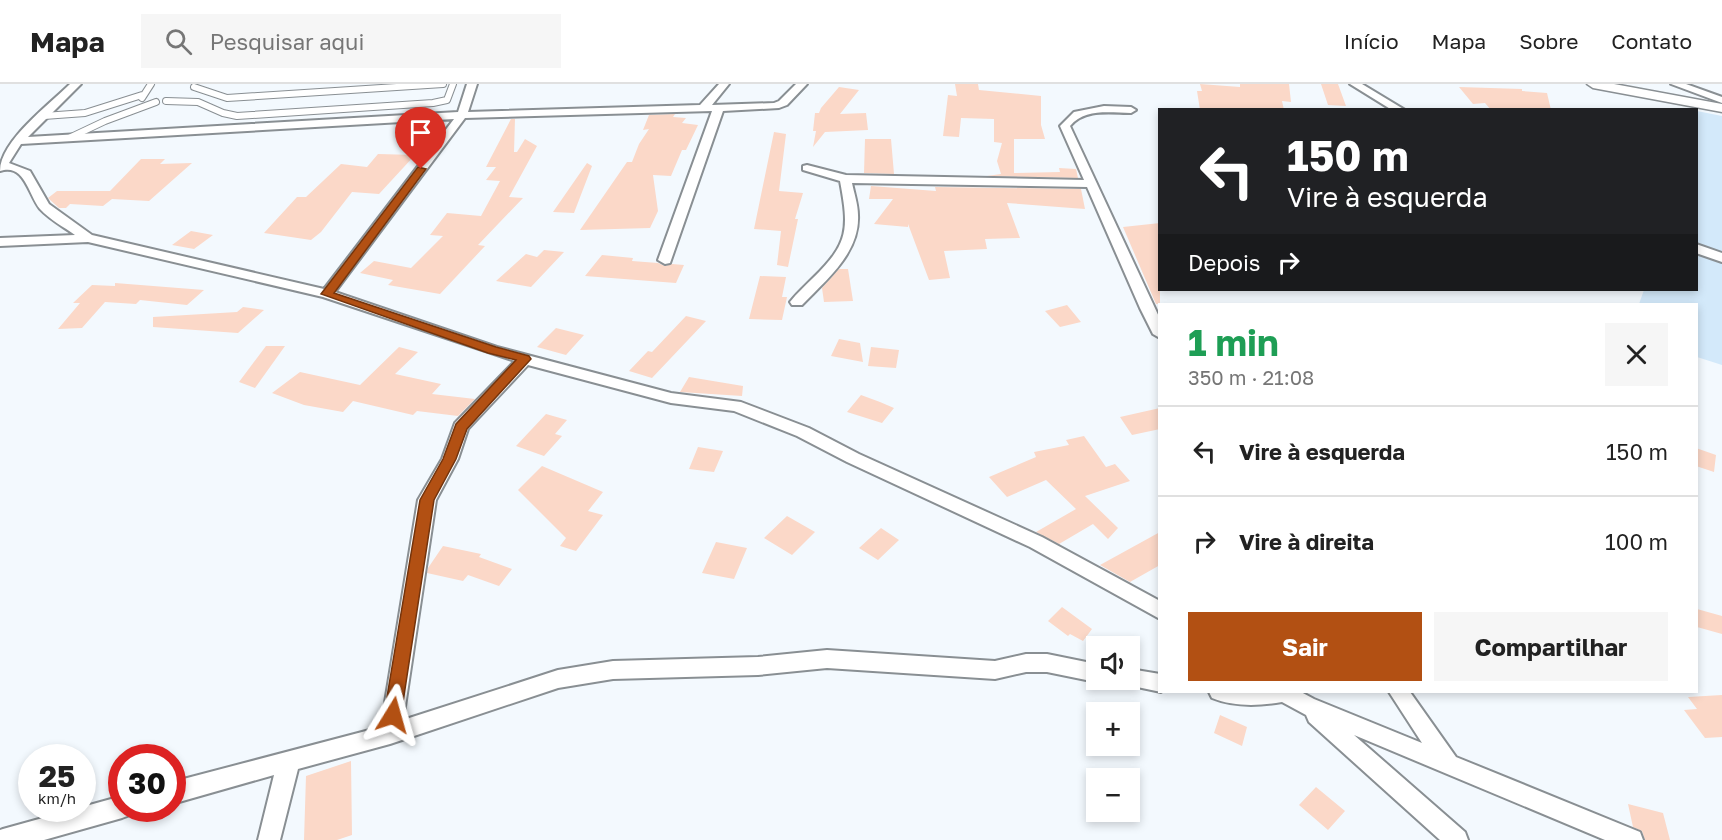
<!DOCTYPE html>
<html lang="pt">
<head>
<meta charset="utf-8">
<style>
	:root { --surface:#fff; --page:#f6f6f6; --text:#222; --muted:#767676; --line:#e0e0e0; --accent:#b25013 }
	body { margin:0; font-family:"Golos Text",sans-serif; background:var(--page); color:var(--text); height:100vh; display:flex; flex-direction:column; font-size:22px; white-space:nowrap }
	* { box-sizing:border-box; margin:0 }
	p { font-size:20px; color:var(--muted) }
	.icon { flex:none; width:33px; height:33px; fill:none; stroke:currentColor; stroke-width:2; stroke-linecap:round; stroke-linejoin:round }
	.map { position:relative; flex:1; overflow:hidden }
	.drawer { position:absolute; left:1158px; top:219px; width:540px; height:390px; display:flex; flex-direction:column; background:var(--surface); border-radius:0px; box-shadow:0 3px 9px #0003 }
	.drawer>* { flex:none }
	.hud { position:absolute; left:1158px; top:24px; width:540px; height:183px; border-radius:0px; box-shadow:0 3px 9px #0003; background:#202124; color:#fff; overflow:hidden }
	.buttons { position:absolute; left:1086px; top:552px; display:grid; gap:12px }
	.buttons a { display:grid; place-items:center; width:54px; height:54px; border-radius:0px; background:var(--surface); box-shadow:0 3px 9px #0003; font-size:30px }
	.speed { position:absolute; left:18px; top:660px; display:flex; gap:12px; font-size:30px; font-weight:700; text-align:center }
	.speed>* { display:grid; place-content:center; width:78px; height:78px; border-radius:50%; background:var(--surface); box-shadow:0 3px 9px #0003; line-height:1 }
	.speed small { font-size:15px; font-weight:400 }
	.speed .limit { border:9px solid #d22; background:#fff; color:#111 }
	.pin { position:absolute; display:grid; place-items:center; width:51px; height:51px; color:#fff; margin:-62px -26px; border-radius:50% 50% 50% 0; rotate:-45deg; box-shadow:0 0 6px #0007 }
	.pin .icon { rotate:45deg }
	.me { position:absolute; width:66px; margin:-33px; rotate:8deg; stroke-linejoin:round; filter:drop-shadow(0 0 4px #0008) }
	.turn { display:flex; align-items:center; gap:21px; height:126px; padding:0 30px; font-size:27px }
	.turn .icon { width:78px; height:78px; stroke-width:2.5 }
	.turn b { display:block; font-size:42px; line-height:51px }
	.then { display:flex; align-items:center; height:57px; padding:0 30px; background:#0003; gap:12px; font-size:22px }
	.round { display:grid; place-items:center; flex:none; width:63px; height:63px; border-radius:0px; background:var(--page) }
	.summary { display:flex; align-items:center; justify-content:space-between; height:102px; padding:0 30px }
	h1 { font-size:36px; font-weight:700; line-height:45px; color:#1e9e55 }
	.cta { display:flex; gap:12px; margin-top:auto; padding:12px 30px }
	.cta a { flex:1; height:69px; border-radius:0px; background:var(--accent); color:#fff; font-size:24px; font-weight:700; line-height:69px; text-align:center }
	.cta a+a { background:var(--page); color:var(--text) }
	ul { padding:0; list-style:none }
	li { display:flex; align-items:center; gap:18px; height:90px; padding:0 30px; border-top:2px solid var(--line) }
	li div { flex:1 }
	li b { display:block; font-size:22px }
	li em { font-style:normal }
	header { display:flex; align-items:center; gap:36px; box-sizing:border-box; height:84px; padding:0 30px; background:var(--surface); border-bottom:2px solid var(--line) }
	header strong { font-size:28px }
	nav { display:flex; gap:33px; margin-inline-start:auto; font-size:21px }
	.search { width:420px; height:54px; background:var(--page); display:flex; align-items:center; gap:15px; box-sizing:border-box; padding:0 21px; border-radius:0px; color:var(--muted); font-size:22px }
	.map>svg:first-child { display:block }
	.green { fill:#d3e9fa }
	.building { fill:#fbd8c8 }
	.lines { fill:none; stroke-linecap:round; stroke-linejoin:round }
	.service-casing { stroke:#898f93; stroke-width:8 }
	.minor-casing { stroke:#898f93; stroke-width:4 }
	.tertiary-casing { stroke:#898f93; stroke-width:3 }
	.service { stroke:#fff; stroke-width:6 }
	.minor { fill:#fff; fill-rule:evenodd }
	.tertiary { fill:#fff; fill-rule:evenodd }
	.route { fill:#b25013; stroke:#74340c; stroke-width:1.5 }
</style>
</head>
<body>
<header>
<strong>Mapa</strong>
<div class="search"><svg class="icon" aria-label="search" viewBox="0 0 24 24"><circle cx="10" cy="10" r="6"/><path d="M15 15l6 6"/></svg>Pesquisar aqui</div>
<nav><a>Início</a><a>Mapa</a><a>Sobre</a><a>Contato</a></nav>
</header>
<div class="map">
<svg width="1722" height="756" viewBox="0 0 1722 756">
	<rect width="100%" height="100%" fill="#f3f9fe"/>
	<path class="green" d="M1697,27l25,5v249l-25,-8 -1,-53h-57l5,-14h52z"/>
	<path class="building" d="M955,0h23l1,6 62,6v29l4,14h-31v34l46,-1 -1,-4 17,1 2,9 -91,-2 14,-2 -4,-13 5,-18 -8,-1v-23l-33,-1 -2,19 -16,-1 5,-41 9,1z
		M1200,0l40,3v-3h49l2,18 -9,-1 2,9h-84l-3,-19h5z
		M1321,0h17l8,22 -18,-1z
		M839,3l20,3 -19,24 26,-1 2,17 -43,2 -12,15 3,-16h-3l2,-18h4l2,-5z
		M1459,3l63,2v2l25,2 4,17h-60l-6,-7 -12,1z
		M675,30l-2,3 13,1 -4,5 16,2 -12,25h-4l-11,26 -18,-1 5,36 -8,17 -70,2 47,-68h5l7,-18 10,-15 -6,1 6,-15z
		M511,35h4l-1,33h3l8,-13 12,7 -28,51 14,1 -45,47 7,1 -45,48 -52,-9 5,-5 -33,-7 14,-12 37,7 32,-32 -13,-1 17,-22 34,3 19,-35 -14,-1 10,-13h-10z
		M774,48l12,2 -7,57 24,2 -8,26h3l-10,48 -11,-2 4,-34 -27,-2z
		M865,55h26l3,35 -30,-1z
		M378,70l37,1 -36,39 -27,-2 -31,40 -10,8 -47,-7 33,-36h9l35,-33 26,3z
		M141,75h24l-5,5 32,-1 -43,38 -37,-2 -9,7 -33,-2 -4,4h-7l-11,-10 9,-7h53z
		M587,79l5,3 -18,47 -21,-1z
		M871,102l65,5 -1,-4 146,2 4,20 -78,-6 13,35 -35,1 2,10 -43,2 6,27 -21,2 -21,-56v3l-34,-3 19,-25h-24z
		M1160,139v81h-4l-33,-77z
		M191,147l22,4 -19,14 -22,-4z
		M544,166l20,2 -33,35 -35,-6 30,-27 11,3z
		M602,171l31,3 -1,3 26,2 7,3 7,-2 12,1 -8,18 -91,-7z
		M839,185h9l5,32 -29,1 -2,-14z
		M760,192l26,1 -4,20h5l-5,23 -33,-1z
		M115,199l89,7 -17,15 -47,-5 -4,4 -31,-2 -23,26 -24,1 22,-26h-7l19,-18 23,1z
		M1067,221l14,17 -21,5 -15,-16z
		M243,223l21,3 -26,23 -85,-6v-10l84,-5z
		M686,232l20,5 -54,57 -23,-7 19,-20 4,1z
		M556,244l28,7 -18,20 -29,-8z
		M839,255l21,4 3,19 -32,-6z
		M266,262h19l-30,42 -16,-6z
		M399,263l19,5 -23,22 46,10 -9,10 43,5 -17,17 -41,-5 -4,4 -60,-14 -10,11 -39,-7 -32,-12 28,-21 60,13z
		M871,263l28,3 -3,18 -28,-2z
		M689,293l54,9 -1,10 -62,-4z
		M861,311l19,7 14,6 -12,15 -35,-11z
		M1160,324v21l-28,6 -12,-18z
		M546,330l21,6 -12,14 7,2 -18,20 -28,-10z
		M1084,352l22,31 9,-3 15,17 -45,15 33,32 -10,11 -15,-15 -34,20 -23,-12 40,-23 -30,-29 -39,17 -18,-20 47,-20 -2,-5 35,-7 -3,-5z
		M698,363l25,4 -9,21 -25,-3z
		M1696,364l20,7 -2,17 -18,-6z
		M542,382l61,26 -15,19 15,4 -27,36 -16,-5 6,-8 -48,-48z
		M787,432l28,16 -23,23 -28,-17z
		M881,444l18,12 -21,20 -19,-12z
		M1160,448v33l-30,17 -30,-17z
		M716,458l31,6 -13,31 -32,-6z
		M443,462l38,8 -2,3 33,12 -13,17 -31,-11 -5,6 -36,-8 1,-5z
		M1062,523l30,22 -9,12 -13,-7 -2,2 -20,-15z
		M1697,525l25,7v18l-25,-7z
		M1722,611v42l-17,1 -21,-28 13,-1 -9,-12z
		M1220,631l27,12 -5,19 -28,-13z
		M351,677l1,74 -15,5h-33l2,-64z
		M1316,703l29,24 -17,19 -29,-25z
		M1628,720l35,9 7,27h-25l-3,-9 -9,-4z"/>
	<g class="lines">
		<defs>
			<path id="service" d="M194,3l33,11 216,-14
				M142,14l9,-14
				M166,17l32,1 25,11 14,3 196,-13 14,-3 6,-16
				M44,32l41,-3 57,-18
				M69,54l36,-17 51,-19"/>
			<path id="minor" d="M70,0h11l-53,53 430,-25 9,-28h10l-9,28 232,-7 19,-21h10l-17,21 62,-2 5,-2 17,-17h11l-20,21 -8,3 -56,3 -53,152 -5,1 -7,-4 54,-149 -247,7 -130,174 162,55 174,46 70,9 68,26 50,26 183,83 118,64v18l-130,-72 -183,-85 -50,-26 -63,-25 -63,-8 -143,-38 -60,64 -10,30 -22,41 -33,220 155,-50 55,-9 145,-4 69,-7 168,11 31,-7h21l49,10v16h6l-6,2 -49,-10h-21l-31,7 -168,-11 -69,7 -145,4 -55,9 -168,56 -92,25 -18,71h-22l16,-65 -102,29v-22l209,-55 37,-227 24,-41 13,-36 60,-62 -192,-64 -235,-55 -88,4v-8l75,-3c-11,-8 -25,-15 -35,-26 -12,-15 -15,-46 -40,-38 0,-30 49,-66 70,-87zM454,35l-130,170 -232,-54 -43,-31 -19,-33 -21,-8 12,-19z
				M1350,0h12l43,26h-13z
				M1671,0h15l36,13v6z
				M1104,22l27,1 5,3 -5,3c-21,0 -46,-5 -61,13l90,193v19l-7,-4 -13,-26 -53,-121 -235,-4c2,10 6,21 6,32 2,38 -32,65 -56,90h-10l-2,-3c7,-9 15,-16 23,-24 36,-35 36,-49 27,-97l-37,-11v-4l4,-1 39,10 238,5 -24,-54 14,-14z
				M1696,160l26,9v9l-26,-9z
				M1130,585l30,5 1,18 -38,-8 -2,-4h9z
				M1209,608h92l13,7 108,44 -33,-51h21l46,65 184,75 3,8h-38l-251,-105 111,97 3,8h-28l-131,-118 -3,-7 -24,-13c-23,4 -48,5 -70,-4z
				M122,712v12h11l-3,7 -8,3 -78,22h-44v-10l3,-1z"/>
			<path id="tertiary" d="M1587,0h27l108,20v8l-129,-24z"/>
		</defs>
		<use href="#service" class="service-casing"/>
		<use href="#minor" class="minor-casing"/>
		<use href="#tertiary" class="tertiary-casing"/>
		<use href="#service" class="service"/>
		<use href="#minor" class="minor"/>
		<use href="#tertiary" class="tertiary"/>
	</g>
	<path class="route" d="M418,83l8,2 -92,124 162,54 33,9 2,3 -64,70 -11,30 -22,41 -33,215 -2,6 -6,2 -6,-2 -3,-6 36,-215 23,-41 13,-35 60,-64 -28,-7 -167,-59z"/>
</svg>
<div class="buttons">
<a><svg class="icon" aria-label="sound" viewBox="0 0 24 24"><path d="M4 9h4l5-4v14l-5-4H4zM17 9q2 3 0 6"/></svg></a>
<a>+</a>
<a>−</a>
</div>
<div class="speed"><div>25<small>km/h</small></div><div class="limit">30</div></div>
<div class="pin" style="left:421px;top:85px;background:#d93025"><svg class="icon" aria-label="arrive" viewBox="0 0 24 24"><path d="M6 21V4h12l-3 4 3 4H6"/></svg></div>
<svg class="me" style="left:393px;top:631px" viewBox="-20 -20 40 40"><path d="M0-17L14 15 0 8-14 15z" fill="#b25013" stroke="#fff" stroke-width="4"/></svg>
<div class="hud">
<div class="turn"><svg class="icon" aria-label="left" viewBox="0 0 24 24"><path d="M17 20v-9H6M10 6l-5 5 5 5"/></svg><div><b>150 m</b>Vire à esquerda</div></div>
<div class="then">Depois<svg class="icon" aria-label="right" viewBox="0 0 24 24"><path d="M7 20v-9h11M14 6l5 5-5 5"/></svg></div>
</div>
<section class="drawer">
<div class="summary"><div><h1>1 min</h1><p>350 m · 21:08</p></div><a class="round"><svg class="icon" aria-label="close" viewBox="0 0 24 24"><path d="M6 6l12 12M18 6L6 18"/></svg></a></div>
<ul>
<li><svg class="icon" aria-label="left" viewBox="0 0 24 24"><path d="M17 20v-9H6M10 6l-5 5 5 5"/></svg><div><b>Vire à esquerda</b></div><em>150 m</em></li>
<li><svg class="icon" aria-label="right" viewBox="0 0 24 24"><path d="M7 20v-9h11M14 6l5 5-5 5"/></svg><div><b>Vire à direita</b></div><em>100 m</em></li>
</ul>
<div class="cta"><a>Sair</a><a>Compartilhar</a></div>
</section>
</div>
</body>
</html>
